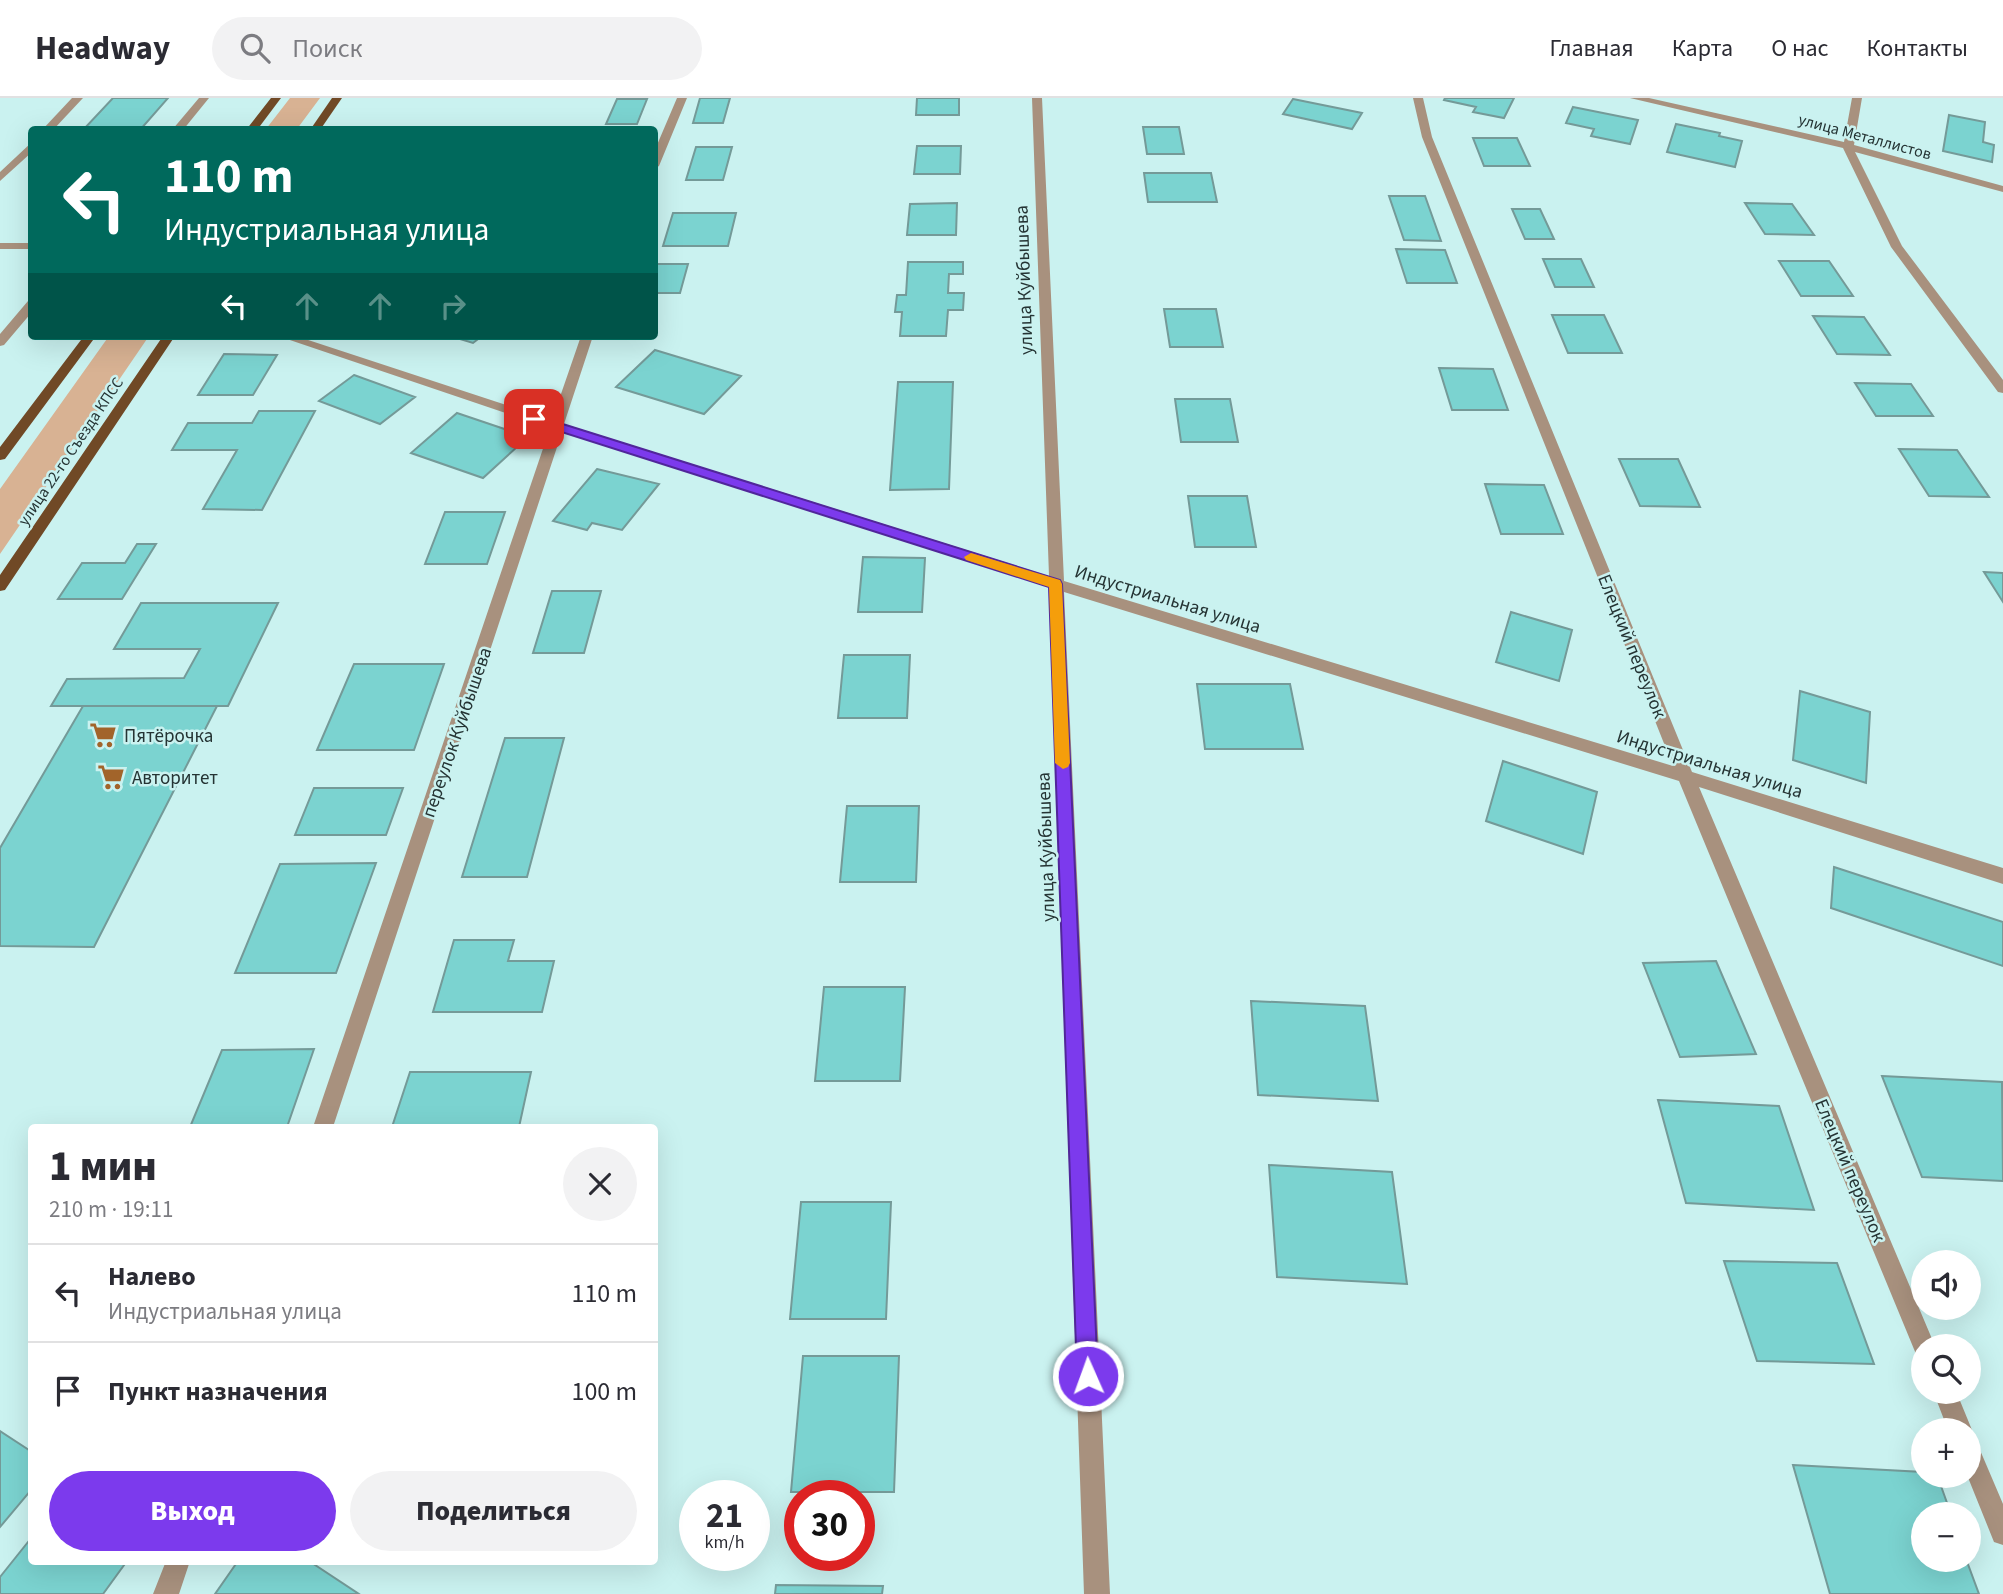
<!DOCTYPE html>
<html lang="ru">
<head>
<meta charset="utf-8">
<style>
	:root { --surface:#fff; --page:#f2f2f3; --text:#2b2b33; --muted:#7c7c81; --line:#e1e1e2; --accent:#7c3aed }
	body { margin:0; font-family:"Source Sans 3",sans-serif; background:var(--page); color:var(--text); height:100vh; display:flex; flex-direction:column; font-size:26px; white-space:nowrap }
	* { box-sizing:border-box; margin:0 }
	p { font-size:23px; color:var(--muted) }
	.icon { flex:none; width:38px; height:38px; fill:none; stroke:currentColor; stroke-width:2; stroke-linecap:round; stroke-linejoin:round }
	.map { position:relative; flex:1; overflow:hidden }
	.details { position:absolute; left:28px; top:1026px; width:630px; height:441px; display:flex; flex-direction:column; background:var(--surface); border-radius:7px; box-shadow:0 7px 28px #0002 }
	.details>* { flex:none }
	.banner { position:absolute; left:28px; top:28px; width:630px; height:214px; border-radius:7px; box-shadow:0 7px 28px #0002; background:#00695c; color:#fff; overflow:hidden }
	.tools { position:absolute; left:1911px; top:1152px; display:grid; gap:14px }
	.tools a { display:grid; place-items:center; width:70px; height:70px; border-radius:50%; background:var(--surface); box-shadow:0 7px 28px #0002; font-size:35px }
	.speed { position:absolute; left:679px; top:1382px; display:flex; gap:14px; font-size:35px; font-weight:700; text-align:center }
	.speed>* { display:grid; place-content:center; width:91px; height:91px; border-radius:50%; background:var(--surface); box-shadow:0 7px 28px #0002; line-height:1 }
	.speed small { font-size:18px; font-weight:400 }
	.speed .limit { border:10px solid #d22; background:#fff; color:#111 }
	.pin { position:absolute; display:grid; place-items:center; width:60px; height:60px; color:#fff; margin:-30px; border-radius:14px; box-shadow:0 4px 10px #0006 }
	.me { position:absolute; width:77px; margin:-38px; rotate:358deg; stroke-linejoin:round; filter:drop-shadow(0 0 5px #0008) }
	.turn { display:flex; align-items:center; gap:24px; height:147px; padding:0 21px; font-size:32px }
	.turn .icon { width:91px; height:91px; stroke-width:2.5 }
	.turn b { display:block; font-size:49px; line-height:60px }
	.lanes { display:flex; align-items:center; height:66px; padding:0 21px; background:#0003; justify-content:center; gap:35px; direction:ltr }
	.lanes .off { opacity:.35 }
	.round { display:grid; place-items:center; flex:none; width:74px; height:74px; border-radius:37px; background:var(--page) }
	.headline { display:flex; align-items:center; justify-content:space-between; height:119px; padding:0 21px }
	h1 { font-size:42px; font-weight:800; line-height:52px }
	.action { display:flex; gap:14px; margin-top:auto; padding:14px 21px }
	.action a { flex:1; height:80px; border-radius:42px; background:var(--accent); color:#fff; font-size:28px; font-weight:800; line-height:80px; text-align:center }
	.action a+a { background:var(--page); color:var(--text) }
	ul { padding:0; list-style:none }
	li { display:flex; align-items:center; gap:21px; height:98px; padding:0 21px; border-top:2px solid var(--line) }
	li div { flex:1 }
	li b { display:block; font-size:26px }
	li em { font-style:normal }
	header { display:flex; align-items:center; gap:42px; box-sizing:border-box; height:98px; padding:0 35px; background:var(--surface); border-bottom:2px solid var(--line) }
	header strong { font-size:33px }
	nav { display:flex; gap:38px; margin-inline-start:auto; font-size:24px }
	.search { width:490px; height:63px; background:var(--page); display:flex; align-items:center; gap:18px; box-sizing:border-box; padding:0 24px; border-radius:38px; color:var(--muted); font-size:26px }
	.map>svg:first-child { display:block }
	.green { fill:#d8b293 }
	.building { fill:#7bd3d0; stroke:#749a98; stroke-width:2 }
	.lines { fill:none; stroke-linecap:round; stroke-linejoin:round }
	.minor { fill:#a8917e; fill-rule:evenodd }
	.major { fill:#704926; fill-rule:evenodd }
	.route { fill:#7c3aed; stroke:#51269a; stroke-width:2 }
	.slow { fill:#f59e0b }
	.labels { text-anchor:middle; stroke-width:5; stroke-linejoin:round; paint-order:stroke }
	.far-street-label { font-size:16px; fill:#253434; stroke:#caf2f0 }
	.street-label { font-size:19px; fill:#253434; stroke:#caf2f0 }
	.poi-label { font-size:19px; fill:#253434; stroke:#caf2f0; text-anchor:start }
</style>
</head>
<body>
<header>
<strong>Headway</strong>
<div class="search"><svg class="icon" aria-label="search" viewBox="0 0 24 24"><circle cx="10" cy="10" r="6"/><path d="M15 15l6 6"/></svg>Поиск</div>
<nav><a>Главная</a><a>Карта</a><a>О нас</a><a>Контакты</a></nav>
</header>
<div class="map">
<svg width="2003" height="1496" viewBox="0 0 2003 1496">
	<rect width="100%" height="100%" fill="#caf2f0"/>
	<path class="green" d="M290,0h30l-23,31h-31z
		M109,238h40l-149,218v-65z"/>
	<path class="building" d="M113,0h55l-28,32h-57z
		M700,0h30l-7,25h-30z
		M917,0h42v17h-43z
		M1445,0h69l-10,20 -31,-6 3,-5 -32,-7z
		M617,1h30l-10,25h-31z
		M1293,1l69,14 -10,16 -69,-15z
		M1573,9l65,13 -8,24 -39,-8 3,-7 -28,-6z
		M1949,17l36,7 -2,20 11,3 -2,17 -49,-11z
		M1676,26l44,9 -1,3 23,5 -7,26 -68,-15z
		M1143,29h36l5,27h-37z
		M1473,40h44l13,28h-46z
		M917,48h44l-1,28h-46z
		M696,49h36l-9,33h-37z
		M1144,75h67l6,29h-69z
		M1389,98h36l16,45 -37,-1z
		M957,105l-1,32h-49l3,-31z
		M1745,105l47,1 22,31 -49,-1z
		M1512,111h28l14,30h-29z
		M673,115h63l-8,33h-65z
		M1396,151l49,1 12,33h-50z
		M1543,161h38l13,28h-39z
		M1779,163h50l24,35h-52z
		M908,164h55v12h-14l-1,19h16l-1,17h-15l-2,26h-46l2,-24h-7l2,-17h9z
		M654,166h34l-8,29h-26z
		M1164,211h52l7,38h-53z
		M1552,217h52l18,38h-54z
		M1813,218l51,1 26,38 -53,-1z
		M450,238h32l-9,7z
		M655,252l86,26 -37,38 -88,-27z
		M224,256l53,1 -24,40h-55z
		M1439,270l54,1 15,41h-56z
		M354,277l61,22 -35,27 -61,-23z
		M898,284h55l-4,107 -59,1z
		M1855,285l56,1 22,32h-57z
		M1175,301h55l8,43h-57z
		M259,313h56l-53,99 -59,-1 34,-59h-65l16,-27h64z
		M457,315l71,24 -45,41 -72,-25z
		M1899,351l58,1 32,47 -60,-1z
		M1619,361h59l22,48 -60,-1z
		M597,371l62,15 -37,46 -30,-7 -5,7 -34,-9z
		M1485,386l59,1 19,49h-62z
		M1188,398h59l9,51h-61z
		M445,414h60l-18,52h-62z
		M137,446h19l-34,55h-64l24,-36h43z
		M863,459l62,1 -3,54h-64z
		M1984,474l19,1v29z
		M552,493h49l-17,62h-51z
		M141,505h137l-50,103h-177l16,-27 117,-1 16,-29h-86z
		M1511,514l61,18 -13,51 -63,-19z
		M844,557h66l-3,63h-69z
		M354,566h90l-30,86h-97z
		M1197,586h93l13,65h-98z
		M1800,593l70,21 -4,71 -73,-23z
		M83,608h134l-123,241 -94,-1v-98z
		M505,640h59l-37,139h-65z
		M1503,663l94,31 -14,62 -97,-33z
		M314,690h89l-17,47h-91z
		M847,708h72l-3,76h-76z
		M376,765l-40,110h-101l45,-109z
		M1834,769l169,55v44l-172,-58z
		M454,842h60l-6,21h46l-12,51h-109z
		M1716,863l40,93 -76,3 -37,-94z
		M824,889h81l-5,94h-85z
		M1251,903l114,5 13,95 -120,-6z
		M314,951l-27,78h-97l32,-77z
		M410,974h121l-12,55h-127z
		M1882,978l120,6 1,99 -81,-4z
		M1658,1002l121,6 35,104 -128,-7z
		M1269,1067l123,7 15,112 -130,-7z
		M801,1104h90l-5,117h-96z
		M1724,1163l113,2 37,101 -117,-3z
		M803,1258h96l-5,136h-103z
		M0,1333l32,21v37l-32,38z
		M1793,1367l130,7v3h14l14,39h-28v45h43l13,35h-149z
		M32,1439v24h95l-24,33h-103v-17z
		M238,1463h71l50,33h-144z
		M776,1487l107,1 -1,8h-107z"/>
	<g class="lines">
		<path class="minor" d="M72,0h11l-30,32h-11z
			M199,0h10l-26,32h-11z
			M677,0h10l-28,68 -5,3v-17z
			M1032,0h10l22,483 609,185 -251,-629 -9,-39h10l9,39 260,635 311,96v16l-304,-97 236,559h-12v11l-7,-3 -237,-573 -615,-189 46,1002h-26l-35,-1007 -487,-155 -229,695h-20l237,-699 -272,-92h18l256,84 29,-84h12l-29,88 485,152z
			M1630,0h19l195,44 8,-44h10l-8,47 149,41v6l-148,-40 47,94 101,134v13l-5,-1 -107,-145 -48,-99z
			M32,44v10l-32,29v-9z
			M0,145h32v6h-32z
			M28,203h4v11l-28,33 -4,1v-12z
			M1933,1293h23l16,39 -3,7v-7h-21z
			M1969,1341l8,4 26,61v41l-9,-3 -27,-67z
			M166,1463h24l-11,33h-26z"/>
		<path class="major" d="M271,0h10l-24,32h-11z
			M332,0h10l-22,32h-10z
			M84,238h12l-91,123 -5,1v-13z
			M163,238h12l-170,254 -5,1v-16z"/>
	</g>
	<path class="route" d="M534,317l526,165 2,4 36,792 -3,7 -7,3 -8,-3 -3,-7 -28,-789 -519,-165 -2,-3z"/>
	<path class="slow" d="M971,455l89,27 2,4 8,179 -2,4 -5,2 -8,-6 -6,-176 -83,-27 -2,-3z"/>
	<defs>
		<symbol id="supermarket-bare" viewBox="-9 -9 18 18"><path d="M-6-5.5h2.5l.6 2H6L4.5 2H-2.5L-4.4-4H-6ZM-1.5 3.2a1.3 1.3 0 1 0 .1 0ZM3 3.2a1.3 1.3 0 1 0 .1 0Z" fill="#a2642a" stroke="#caf2f0" stroke-width="2.5" paint-order="stroke"/></symbol>
	</defs>
	<g fill-rule="evenodd">
		<use href="#supermarket-bare" x="84" y="618" width="38" height="38"/>
		<use href="#supermarket-bare" x="92" y="660" width="38" height="38"/>
	</g>
	<g class="labels">
		<g class="far-street-label">
			<text transform="translate(1865 38) rotate(15)" y="6">улица Металлистов</text>
			<text transform="translate(70 353) rotate(-56)" y="6">улица 22-го Съезда КПСС</text>
		</g>
		<g class="street-label">
			<text transform="translate(1023 182) rotate(-92)" y="7">улица Куйбышева</text>
			<text transform="translate(1168 500) rotate(17)" y="7">Индустриальная улица</text>
			<text transform="translate(1633 548) rotate(68)" y="7">Елецкий переулок</text>
			<text transform="translate(456 634) rotate(-71)" y="7">переулок Куйбышева</text>
			<text transform="translate(1710 665) rotate(17)" y="7">Индустриальная улица</text>
			<text transform="translate(1045 749) rotate(-92)" y="7">улица Куйбышева</text>
			<text transform="translate(1851 1072) rotate(67)" y="7">Елецкий переулок</text>
		</g>
		<g class="poi-label">
			<text x="124" y="644">Пятёрочка</text>
			<text x="132" y="686">Авторитет</text>
		</g>
	</g>
</svg>
<div class="tools">
<a><svg class="icon" aria-label="sound" viewBox="0 0 24 24"><path d="M4 9h4l5-4v14l-5-4H4zM17 9q2 3 0 6"/></svg></a>
<a><svg class="icon" aria-label="search" viewBox="0 0 24 24"><circle cx="10" cy="10" r="6"/><path d="M15 15l6 6"/></svg></a>
<a>+</a>
<a>−</a>
</div>
<div class="speed"><div>21<small>km/h</small></div><div class="limit">30</div></div>
<div class="pin" style="left:534px;top:321px;background:#d93025"><svg class="icon" aria-label="arrive" viewBox="0 0 24 24"><path d="M6 21V4h12l-3 4 3 4H6"/></svg></div>
<svg class="me" style="left:1088px;top:1278px" viewBox="-20 -20 40 40"><circle r="17" fill="#7c3aed" stroke="#fff" stroke-width="3"/><path d="M0-11L8 9 0 5-8 9z" fill="#fff"/></svg>
<div class="banner">
<div class="turn"><svg class="icon" aria-label="left" viewBox="0 0 24 24"><path d="M17 20v-9H6M10 6l-5 5 5 5"/></svg><div><b>110 m</b>Индустриальная улица</div></div>
<div class="lanes"><svg class="icon" aria-label="left" viewBox="0 0 24 24"><path d="M17 20v-9H6M10 6l-5 5 5 5"/></svg><svg class="icon off" aria-label="ahead" viewBox="0 0 24 24"><path d="M12 20V5M6 11l6-6 6 6"/></svg><svg class="icon off" aria-label="ahead" viewBox="0 0 24 24"><path d="M12 20V5M6 11l6-6 6 6"/></svg><svg class="icon off" aria-label="right" viewBox="0 0 24 24"><path d="M7 20v-9h11M14 6l5 5-5 5"/></svg></div>
</div>
<section class="details">
<div class="headline"><div><h1>1 мин</h1><p>210 m · 19:11</p></div><a class="round"><svg class="icon" aria-label="close" viewBox="0 0 24 24"><path d="M6 6l12 12M18 6L6 18"/></svg></a></div>
<ul>
<li><svg class="icon" aria-label="left" viewBox="0 0 24 24"><path d="M17 20v-9H6M10 6l-5 5 5 5"/></svg><div><b>Налево</b><p>Индустриальная улица</p></div><em>110 m</em></li>
<li><svg class="icon" aria-label="arrive" viewBox="0 0 24 24"><path d="M6 21V4h12l-3 4 3 4H6"/></svg><div><b>Пункт назначения</b></div><em>100 m</em></li>
</ul>
<div class="action"><a>Выход</a><a>Поделиться</a></div>
</section>
</div>
</body>
</html>
